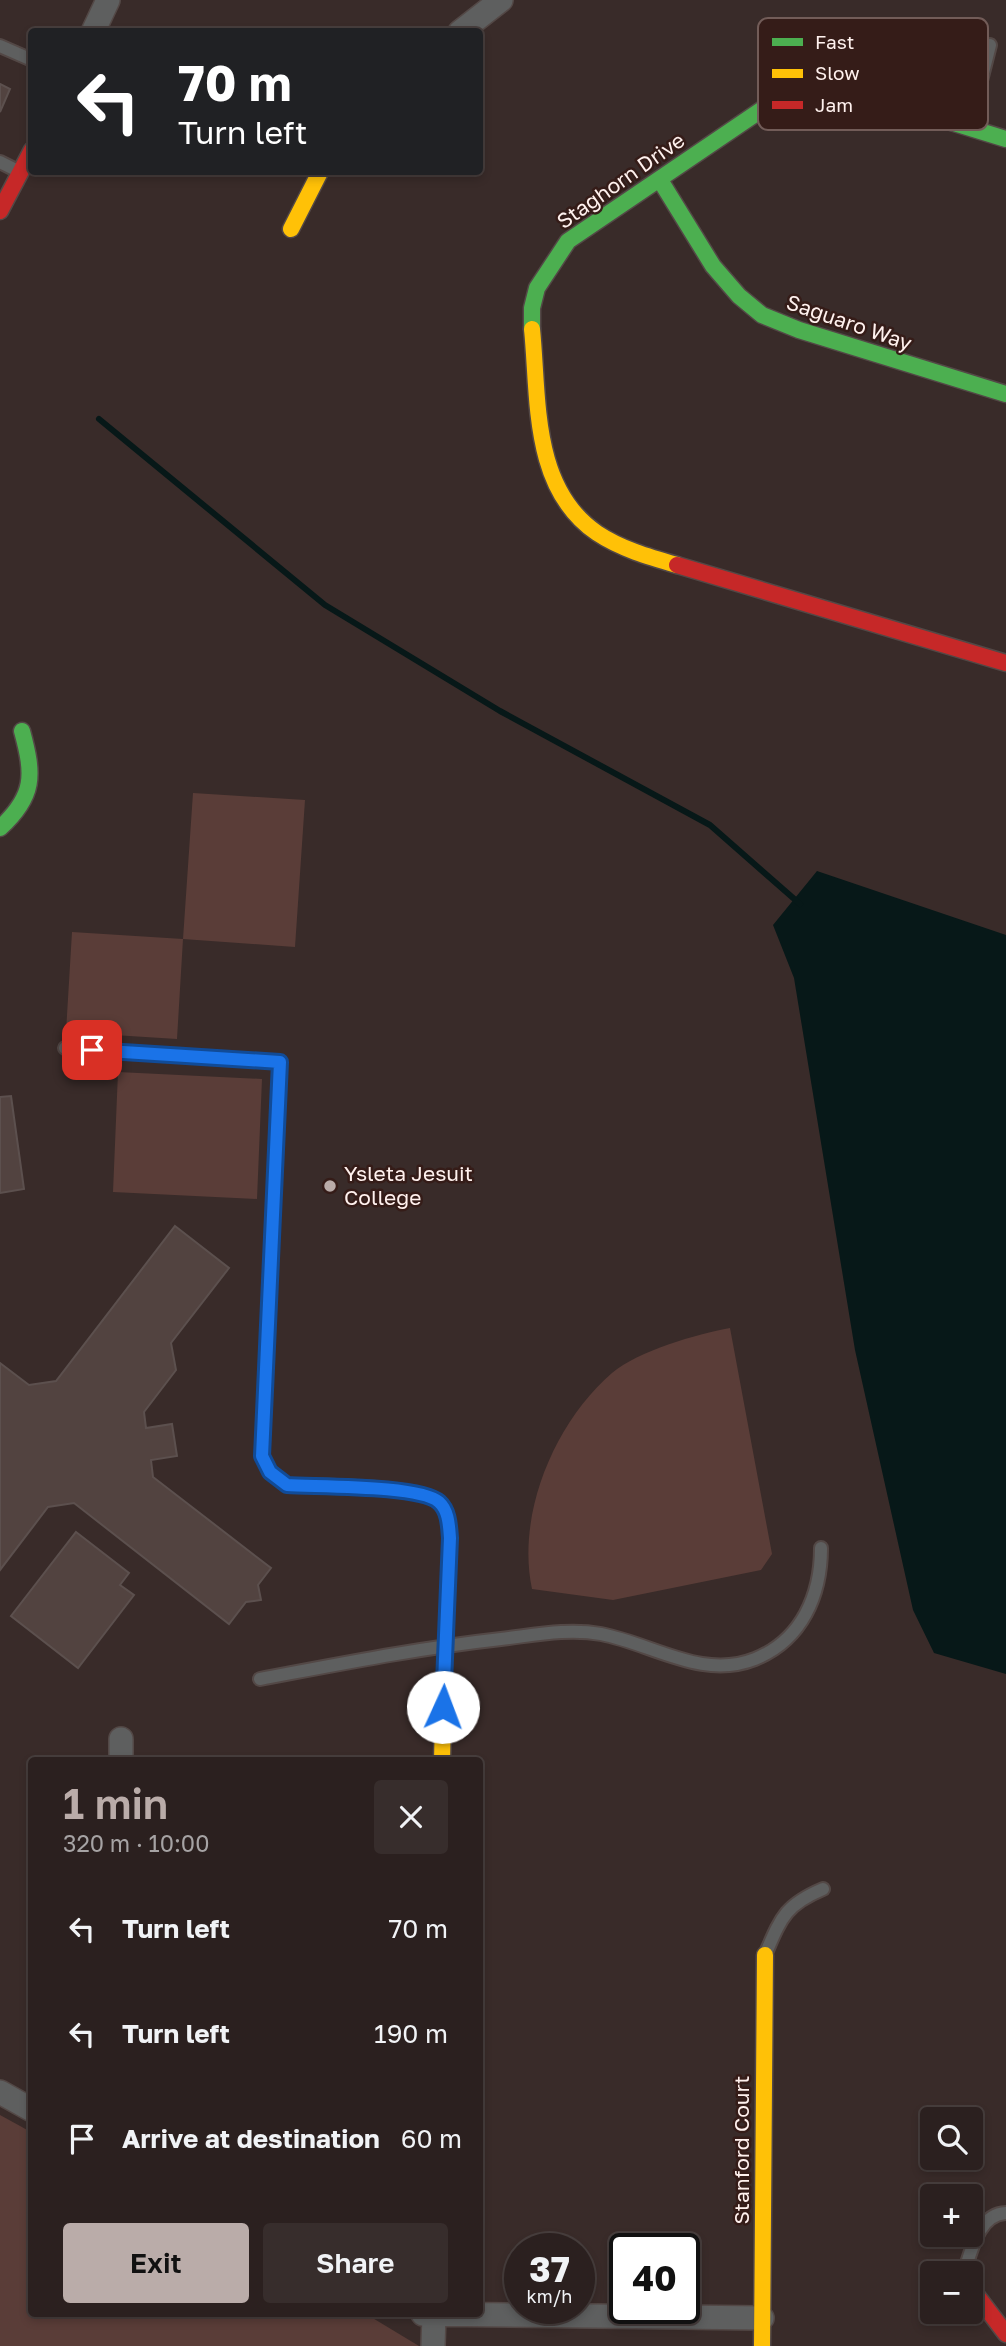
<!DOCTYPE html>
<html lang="en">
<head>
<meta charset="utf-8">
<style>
	:root { --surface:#2b201f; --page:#372d2c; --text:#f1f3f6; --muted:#a6a3a4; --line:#473e3d; --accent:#baaca9 }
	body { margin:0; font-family:"Golos Text",sans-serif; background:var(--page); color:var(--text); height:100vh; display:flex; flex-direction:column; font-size:26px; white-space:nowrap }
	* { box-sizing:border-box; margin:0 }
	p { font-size:23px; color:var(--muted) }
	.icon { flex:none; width:38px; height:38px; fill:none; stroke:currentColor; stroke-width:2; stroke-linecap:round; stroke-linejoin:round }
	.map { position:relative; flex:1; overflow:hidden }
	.side { position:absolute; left:28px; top:1757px; width:455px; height:560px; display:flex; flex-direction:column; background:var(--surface); border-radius:7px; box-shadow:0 4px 10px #0003,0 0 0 2px var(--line) }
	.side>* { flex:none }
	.top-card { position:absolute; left:28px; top:28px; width:455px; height:147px; border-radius:7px; box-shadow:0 4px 10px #0003,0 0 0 2px var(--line); background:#202124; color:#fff; overflow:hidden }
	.buttons { position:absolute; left:920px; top:2107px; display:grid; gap:14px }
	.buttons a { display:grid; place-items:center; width:63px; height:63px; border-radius:7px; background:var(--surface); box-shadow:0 4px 10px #0003,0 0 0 2px var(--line); font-size:35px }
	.speed { position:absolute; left:504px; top:2233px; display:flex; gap:14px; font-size:35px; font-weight:700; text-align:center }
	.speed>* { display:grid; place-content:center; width:91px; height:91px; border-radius:50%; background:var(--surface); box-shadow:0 4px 10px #0003,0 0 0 2px var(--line); line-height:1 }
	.speed small { font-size:18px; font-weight:400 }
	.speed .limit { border:4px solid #111; border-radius:10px; background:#fff; color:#111 }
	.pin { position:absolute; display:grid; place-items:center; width:60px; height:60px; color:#fff; margin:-30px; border-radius:14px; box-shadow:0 4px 10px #0006 }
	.me { position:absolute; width:77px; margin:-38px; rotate:2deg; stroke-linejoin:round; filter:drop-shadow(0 0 5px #0008) }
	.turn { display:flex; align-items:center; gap:24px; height:147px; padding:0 35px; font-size:32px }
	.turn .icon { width:91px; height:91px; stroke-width:2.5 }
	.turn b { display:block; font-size:49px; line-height:60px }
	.round { display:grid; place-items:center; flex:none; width:74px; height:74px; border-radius:7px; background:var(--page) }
	.headline { display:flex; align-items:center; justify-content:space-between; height:119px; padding:0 35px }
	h1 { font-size:42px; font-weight:600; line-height:52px; color:var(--accent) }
	.action { display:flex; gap:14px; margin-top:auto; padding:14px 35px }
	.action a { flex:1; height:80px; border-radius:7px; background:var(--accent); color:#111; font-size:28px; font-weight:600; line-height:80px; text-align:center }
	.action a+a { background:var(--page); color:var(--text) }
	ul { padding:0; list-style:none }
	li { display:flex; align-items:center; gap:21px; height:105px; padding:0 35px }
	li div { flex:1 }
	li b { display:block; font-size:26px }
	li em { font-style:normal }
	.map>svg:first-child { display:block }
	.green { fill:#5a3d38 }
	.water { fill:#071818 }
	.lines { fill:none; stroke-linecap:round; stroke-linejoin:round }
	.stream { stroke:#071818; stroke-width:6 }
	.building { fill:#524340; stroke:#5c504e; stroke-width:2 }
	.lane-casing { stroke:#534846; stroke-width:16 }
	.street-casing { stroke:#534846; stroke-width:26 }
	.fast-casing { stroke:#534846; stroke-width:19 }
	.slow-casing { stroke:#534846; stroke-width:19 }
	.jam-casing { stroke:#534846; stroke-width:19 }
	.lane { stroke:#5e5f5f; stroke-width:12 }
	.street { stroke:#5e5f5f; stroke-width:23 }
	.fast { stroke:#4caf50; stroke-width:16 }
	.slow { stroke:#ffc107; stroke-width:16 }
	.jam { stroke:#c62828; stroke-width:16 }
	.route-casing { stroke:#114b97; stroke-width:18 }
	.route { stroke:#1a73e8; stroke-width:12 }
	.poi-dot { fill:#baaca9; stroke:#351c18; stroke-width:2.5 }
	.labels { text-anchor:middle; stroke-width:5; stroke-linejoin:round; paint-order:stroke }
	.street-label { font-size:21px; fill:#fff1ee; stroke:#351c18 }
	.poi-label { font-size:21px; fill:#fff1ee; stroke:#351c18; text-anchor:start }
	.key { fill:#351c18; stroke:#725c58; stroke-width:2 }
	.key-label { font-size:19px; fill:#fff1ee }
</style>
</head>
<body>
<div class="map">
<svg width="1006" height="2346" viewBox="0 0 1006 2346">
	<rect width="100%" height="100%" fill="#392b29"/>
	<path class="green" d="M193,793l112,7 -10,147 -112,-8 -6,100 -111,-7 6,-100 111,7z
		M118,1072l144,7 -5,120 -144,-7z
		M730,1328l42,226 -11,16 -148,30 -81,-11c-16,-75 23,-167 80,-216 26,-22 85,-39 118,-45z
		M0,2115l31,17 1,182h334l53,32h-419z"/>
	<path class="water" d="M817,871l189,64v739l-72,-21 -21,-43 -58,-260 -61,-372 -21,-53z"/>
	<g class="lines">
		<path class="stream" d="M99,419l226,186 175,106 210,114 90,79"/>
	</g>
	<path class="building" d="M0,84l10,5 -10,23z
		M11,1096l13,93 -24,4v-96z
		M175,1226l54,42 -58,75 5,27 -32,42 2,16 26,-4 5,32 -26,4 2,17 118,91 -13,17 3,15 -15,2 -17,22 -155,-121 -26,4 -48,63v-207l29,22 27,-4z
		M76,1532l53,41 -9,12 14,10 -56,73 -67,-52z"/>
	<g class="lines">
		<defs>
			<path id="lane" d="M0,46l32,14
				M969,128l21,-83
				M0,162l20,10
				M65,1048l215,14 -18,394 8,16 17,13c30,1 133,0 152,17 10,9 10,24 11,36l-6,140
				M260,1679c80,-15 160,-31 241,-40 34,-4 67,-11 100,-5 52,10 101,46 154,25 47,-19 66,-64 66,-111
				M765,1955c16,-37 20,-50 58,-66
				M964,2273c7,-21 14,-59 42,-60"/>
			<path id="street" d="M93,32l15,-32
				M460,32l41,-32
				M121,1760v-21
				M0,2092l32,18
				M423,2314l339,4
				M433,2346l1,-32"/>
			<path id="fast" d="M660,180l53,86 26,30 23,19 37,15 207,64
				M532,329v-21l5,-20 31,-47 193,-131 42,-13 37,-2 72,15 94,29
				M0,828c35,-32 34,-53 22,-97"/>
			<path id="slow" d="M291,229l29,-57
				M532,329c7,69 -1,159 65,204 24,16 52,24 80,32
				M442,1760l2,-80
				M762,2346l3,-391"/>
			<path id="jam" d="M0,211l32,-61
				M677,565l329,98
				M971,2288l35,46"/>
		</defs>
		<use href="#lane" class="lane-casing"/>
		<use href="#street" class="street-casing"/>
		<use href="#fast" class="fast-casing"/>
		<use href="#slow" class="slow-casing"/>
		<use href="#jam" class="jam-casing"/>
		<use href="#lane" class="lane"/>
		<use href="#street" class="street"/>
		<use href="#fast" class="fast"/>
		<use href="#slow" class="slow"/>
		<use href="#jam" class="jam"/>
	</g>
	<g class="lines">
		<defs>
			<path id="route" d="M92,1050l188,12 -18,394 8,16 17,13c30,2 133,0 152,17 10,9 10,24 11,36l-7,169"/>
		</defs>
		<use href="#route" class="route-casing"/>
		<use href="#route" class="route"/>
	</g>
	<circle class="poi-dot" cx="330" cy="1186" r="7"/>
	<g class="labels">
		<g class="street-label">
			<text transform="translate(621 181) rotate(-35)" y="7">Staghorn Drive</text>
			<text transform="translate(849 323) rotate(19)" y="7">Saguaro Way</text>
			<text transform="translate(742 2150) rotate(-90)" y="7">Stanford Court</text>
		</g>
		<g class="poi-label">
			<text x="344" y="1181">Ysleta Jesuit<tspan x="344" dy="24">College</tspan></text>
		</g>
	</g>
	<rect x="758" y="18" width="230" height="112" rx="10" class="key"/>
	<rect x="772" y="38" width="31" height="8" fill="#4caf50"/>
	<rect x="772" y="69" width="31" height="9" fill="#ffc107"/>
	<rect x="772" y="101" width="31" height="8" fill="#c62828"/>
	<g class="key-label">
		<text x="815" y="49">Fast</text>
		<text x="815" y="80">Slow</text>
		<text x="815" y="112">Jam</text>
	</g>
</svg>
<div class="buttons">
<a><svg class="icon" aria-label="search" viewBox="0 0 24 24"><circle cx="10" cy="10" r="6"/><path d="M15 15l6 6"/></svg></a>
<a>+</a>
<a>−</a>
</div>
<div class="speed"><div>37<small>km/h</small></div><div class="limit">40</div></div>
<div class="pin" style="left:92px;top:1050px;background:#d93025"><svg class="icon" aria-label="arrive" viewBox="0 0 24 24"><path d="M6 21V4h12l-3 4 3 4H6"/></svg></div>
<svg class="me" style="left:443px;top:1707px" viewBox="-20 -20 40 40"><circle r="19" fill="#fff"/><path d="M0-13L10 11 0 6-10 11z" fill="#1a73e8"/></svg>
<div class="top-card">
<div class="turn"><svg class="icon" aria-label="left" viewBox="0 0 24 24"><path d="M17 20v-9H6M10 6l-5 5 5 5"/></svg><div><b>70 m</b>Turn left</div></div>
</div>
<section class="side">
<div class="headline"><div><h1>1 min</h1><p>320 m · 10:00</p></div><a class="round"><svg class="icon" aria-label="close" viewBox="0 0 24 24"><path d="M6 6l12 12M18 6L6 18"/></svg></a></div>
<ul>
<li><svg class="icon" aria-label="left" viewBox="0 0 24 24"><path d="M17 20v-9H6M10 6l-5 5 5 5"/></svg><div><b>Turn left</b></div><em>70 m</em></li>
<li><svg class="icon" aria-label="left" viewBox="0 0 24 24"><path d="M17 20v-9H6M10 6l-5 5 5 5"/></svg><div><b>Turn left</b></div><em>190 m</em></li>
<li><svg class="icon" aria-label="arrive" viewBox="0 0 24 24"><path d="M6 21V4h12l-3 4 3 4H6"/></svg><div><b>Arrive at destination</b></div><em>60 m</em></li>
</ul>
<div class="action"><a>Exit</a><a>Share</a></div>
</section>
</div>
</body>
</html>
